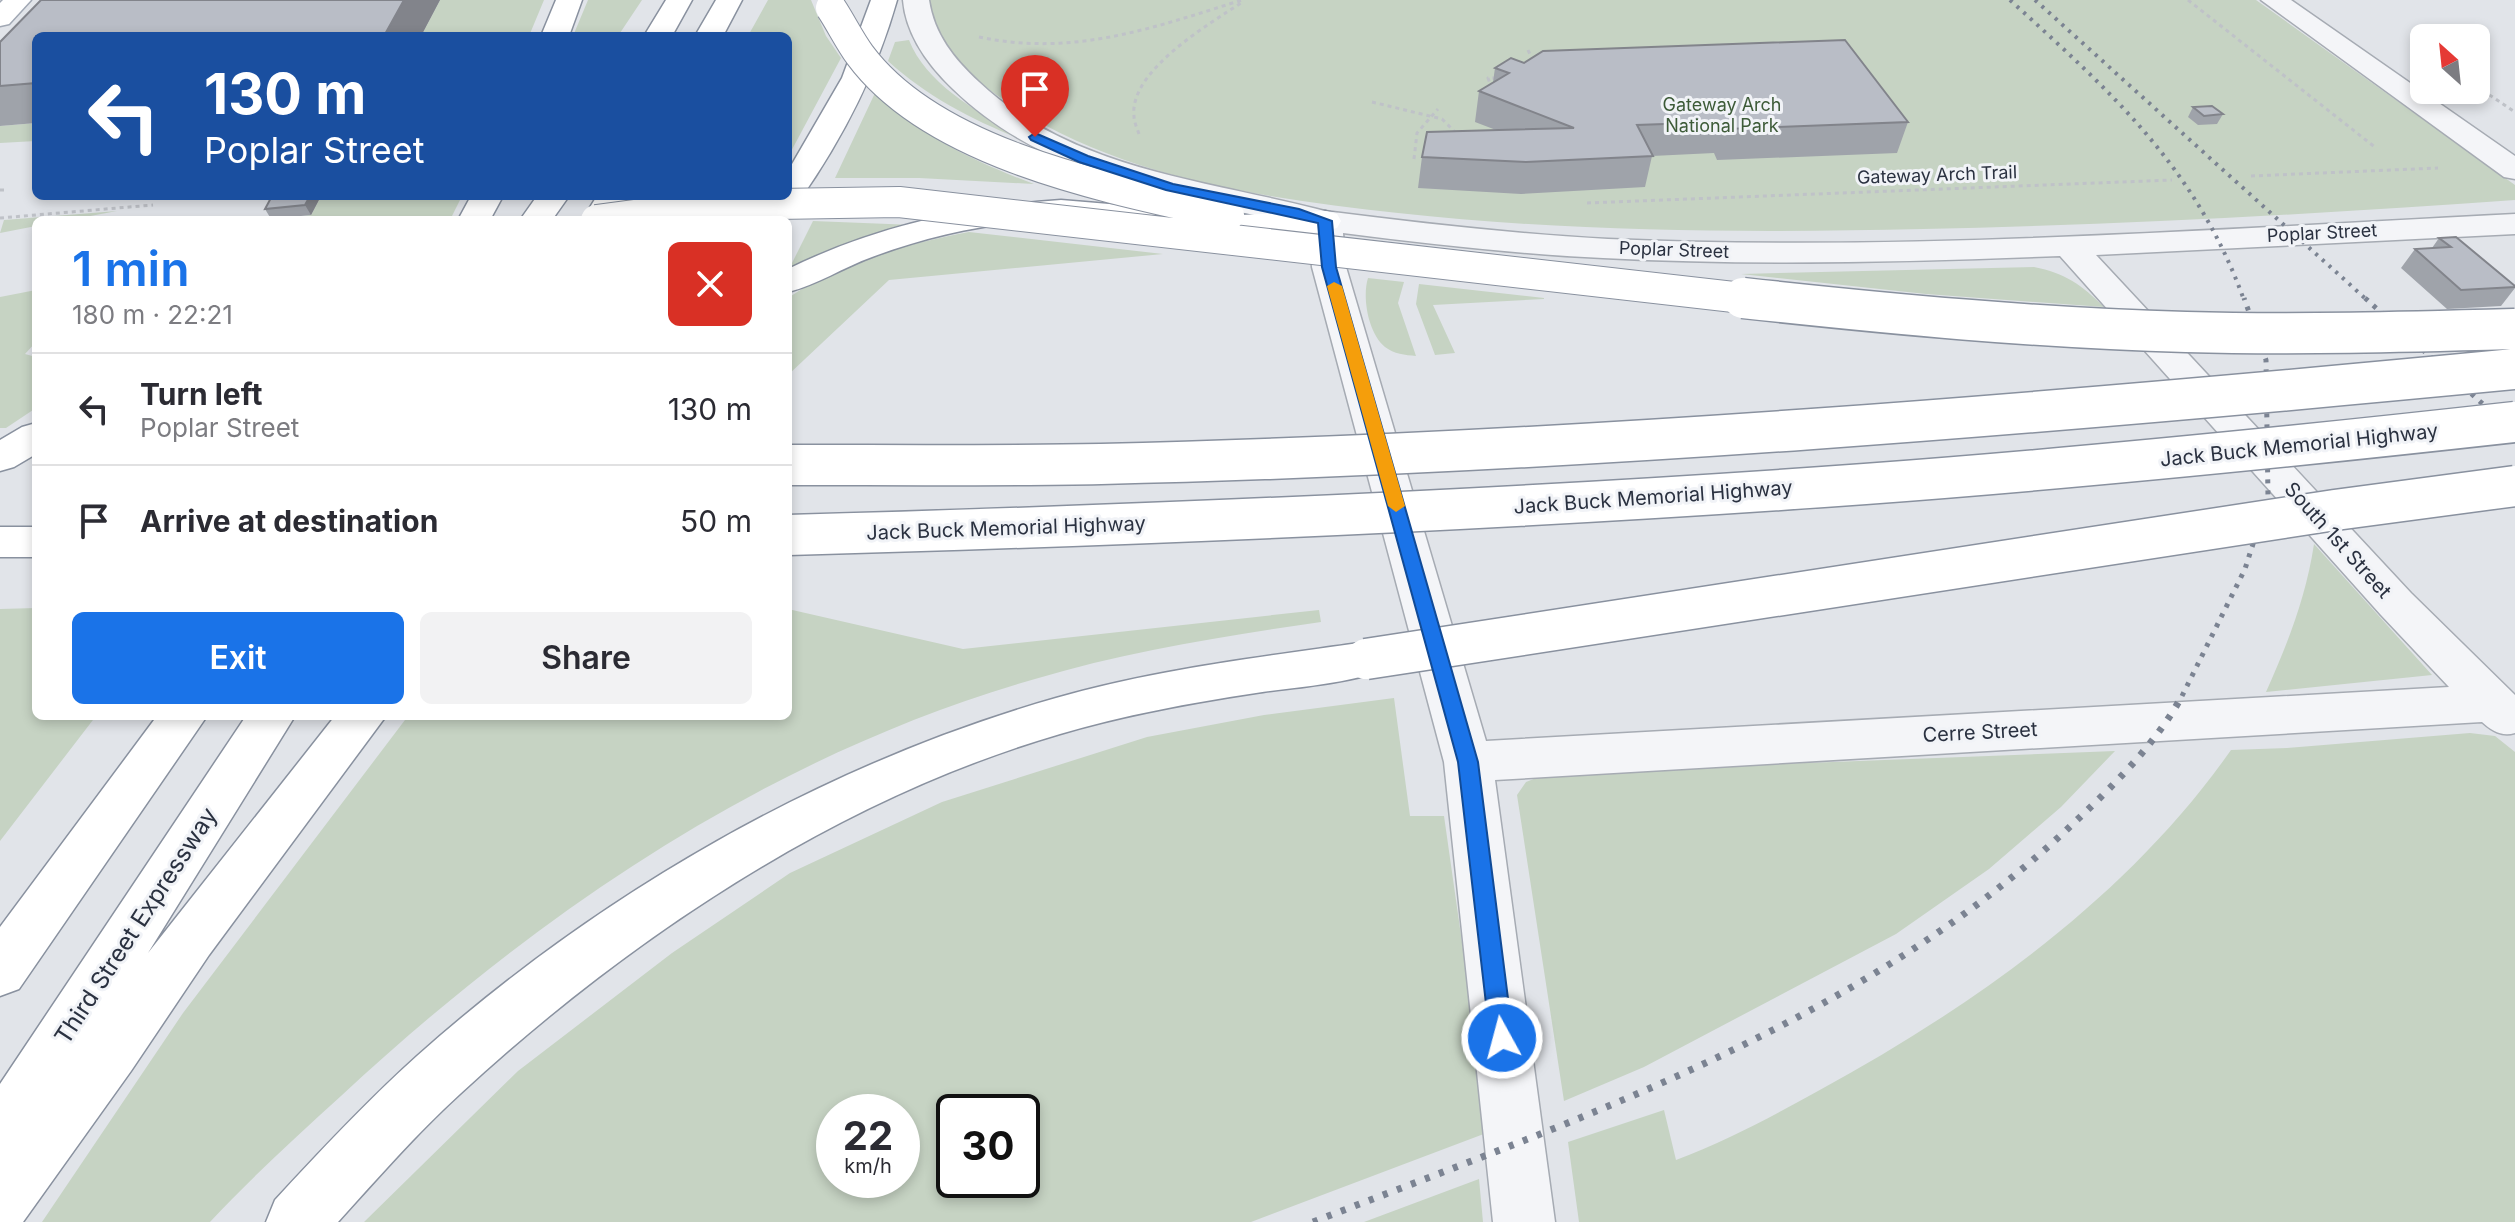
<!DOCTYPE html>
<html lang="en">
<head>
<meta charset="utf-8">
<style>
	:root { --surface:#fff; --page:#f2f2f3; --text:#2b2b33; --muted:#7c7c81; --line:#e1e1e2; --accent:#1a73e8 }
	body { margin:0; font-family:Inter,sans-serif; background:var(--page); color:var(--text); height:100vh; display:flex; flex-direction:column; font-size:30px; white-space:nowrap }
	* { box-sizing:border-box; margin:0 }
	p { font-size:26px; color:var(--muted) }
	.icon { flex:none; width:44px; height:44px; fill:none; stroke:currentColor; stroke-width:2; stroke-linecap:round; stroke-linejoin:round }
	.map { position:relative; flex:1; overflow:hidden }
	.side { position:absolute; left:32px; top:216px; width:760px; height:504px; display:flex; flex-direction:column; background:var(--surface); border-radius:12px; box-shadow:0 4px 12px #0003 }
	.side>* { flex:none }
	.top-card { position:absolute; left:32px; top:32px; width:760px; height:168px; border-radius:12px; box-shadow:0 4px 12px #0003; background:#1a4fa0; color:#fff; overflow:hidden }
	.needle { width:52px; rotate:333deg }
	.fabs { position:absolute; left:2410px; top:24px; display:grid; gap:16px }
	.fabs a { display:grid; place-items:center; width:80px; height:80px; border-radius:12px; background:var(--surface); box-shadow:0 4px 12px #0003; font-size:40px }
	.speed { position:absolute; left:816px; top:1094px; display:flex; gap:16px; font-size:40px; font-weight:700; text-align:center }
	.speed>* { display:grid; place-content:center; width:104px; height:104px; border-radius:50%; background:var(--surface); box-shadow:0 4px 12px #0003; line-height:1 }
	.speed small { font-size:20px; font-weight:400 }
	.speed .limit { border:4px solid #111; border-radius:12px; background:#fff; color:#111 }
	.pin { position:absolute; display:grid; place-items:center; width:68px; height:68px; color:#fff; margin:-82px -34px; border-radius:50% 50% 50% 0; rotate:-45deg; box-shadow:0 0 8px #0007 }
	.pin .icon { rotate:45deg }
	.me { position:absolute; width:88px; margin:-44px; rotate:353deg; stroke-linejoin:round; filter:drop-shadow(0 0 6px #0008) }
	.turn { display:flex; align-items:center; gap:28px; height:168px; padding:0 40px; font-size:36px }
	.turn .icon { width:104px; height:104px; stroke-width:2.5 }
	.turn b { display:block; font-size:56px; line-height:68px }
	.round { display:grid; place-items:center; flex:none; width:84px; height:84px; border-radius:12px; background:var(--page) }
	.head { display:flex; align-items:center; justify-content:space-between; height:136px; padding:0 40px }
	h1 { font-size:48px; font-weight:600; line-height:60px; color:var(--accent) }
	.cta { display:flex; gap:16px; margin-top:auto; padding:16px 40px }
	.cta a { flex:1; height:92px; border-radius:12px; background:var(--accent); color:#fff; font-size:32px; font-weight:600; line-height:92px; text-align:center }
	.cta a+a { background:var(--page); color:var(--text) }
	ul { padding:0; list-style:none }
	li { display:flex; align-items:center; gap:24px; height:112px; padding:0 40px; border-top:2px solid var(--line) }
	li div { flex:1 }
	li b { display:block; font-size:30px }
	li em { font-style:normal }
	.map>svg:first-child { display:block }
	.green { fill:#c6d3c3; fill-rule:evenodd }
	.lines { fill:none; stroke-linecap:round; stroke-linejoin:round }
	.minor-casing { stroke:#a6abb3; stroke-width:3 }
	.tertiary-casing { stroke:#a6abb3; stroke-width:3 }
	.primary-casing { stroke:#a1a8b4; stroke-width:3 }
	.motorway-casing { stroke:#89919f; stroke-width:3 }
	.path { stroke:#bfc2c8; stroke-width:3; stroke-dasharray:4 4; stroke-linecap:butt }
	.minor { fill:#f4f5f8; fill-rule:evenodd }
	.tertiary { fill:#f4f5f8; fill-rule:evenodd }
	.primary { fill:#fff; fill-rule:evenodd }
	.motorway { fill:#fff; fill-rule:evenodd }
	.rail-far2 { stroke:#7b8392; stroke-width:4; stroke-dasharray:3 6; stroke-linecap:butt }
	.rail-far1 { stroke:#7b8392; stroke-width:5; stroke-dasharray:4 7; stroke-linecap:butt }
	.rail { stroke:#7b8392; stroke-width:7; stroke-dasharray:5 10; stroke-linecap:butt }
	.motorway-bridge-far1-casing { stroke:#89919f; stroke-width:32; stroke-linecap:butt }
	.motorway-bridge-casing { stroke:#89919f; stroke-width:43; stroke-linecap:butt }
	.motorway-bridge-far1 { stroke:#fff; stroke-width:30 }
	.motorway-bridge { stroke:#fff; stroke-width:40 }
	.wall { fill:#9fa3aa }
	.shaded-wall { fill:#82848b }
	.building { fill:#b9bdc6; stroke:#82848b; stroke-width:2 }
	.route { fill:#1a73e8; stroke:#114b97; stroke-width:2 }
	.slow { fill:#f59e0b }
	.labels { text-anchor:middle; stroke-width:6; stroke-linejoin:round; paint-order:stroke }
	.far-park-label { font-size:18px; fill:#3d5b38; stroke:#f1f3f7 }
	.far-street-label { font-size:18px; fill:#2a3140; stroke:#f1f3f7 }
	.street-label { font-size:20px; fill:#2a3140; stroke:#f1f3f7 }
	.near-street-label { font-size:24px; fill:#2a3140; stroke:#f1f3f7 }
</style>
</head>
<body>
<div class="map">
<svg width="2515" height="1222" viewBox="0 0 2515 1222">
	<rect width="100%" height="100%" fill="#e1e4e9"/>
	<path class="green" d="M440,0h104l-15,36h-108z
		M588,0h54l-24,36h-45z
		M768,0h43l15,36 15,22 -53,99v-121h-40z
		M929,0h1327l259,185v15c-197,14 -394,25 -592,29 -175,4 -350,3 -525,-16 -135,-15 -283,-35 -397,-115 -32,-22 -67,-57 -72,-98z
		M909,40c20,52 92,85 138,109 -58,-21 -113,-46 -159,-88l7,-19z
		M875,93c46,43 100,69 159,91l-115,-6h-84z
		M36,123v18l-36,2v-17z
		M321,196h141l-12,24h-180l41,-5z
		M117,211l-48,9h-33v6l-36,7 4,-13z
		M813,221l101,4 -126,46z
		M969,232l194,22 -274,26 -101,95v-77c53,-36 118,-54 181,-66z
		M2034,267c31,6 48,18 70,40l-178,-13 -185,-20z
		M1368,278l36,4 -6,21 18,53c-11,-1 -22,-2 -31,-9 -17,-14 -23,-50 -17,-69z
		M1419,284l125,14v1l-111,6 22,48 -20,2 -19,-51z
		M36,290v52l-11,12 11,3v51l-30,20h-6v-131z
		M2314,544l118,131 -166,17c22,-49 40,-95 48,-148z
		M36,608v108h60l-96,125v-232z
		M788,609l175,40 356,-39 2,12c-96,14 -192,29 -286,57 -265,76 -494,231 -694,417 -45,41 -89,81 -131,126h-168l141,-209 225,-297h380z
		M1394,698l16,118h34l45,316 -238,90h-887l154,-151 154,-118 118,-80 152,-71 205,-65 117,-22zM834,1112h68v68h-68zM954,1112h68v68h-68z
		M2470,733l25,3 20,16v470h-936l-11,-80 96,-32 12,50c50,-19 95,-43 142,-69 156,-85 310,-194 413,-341l56,-2z
		M2115,751l-54,56 -72,62 -93,65 -252,133 -80,34 -47,-306 9,-13 23,-9z
		M1479,1179l4,43h-119z"/>
	<g class="lines">
		<defs>
			<path id="minor" d="M1325,211c94,12 188,23 283,28 302,13 605,-10 907,-25v20l-419,21 315,338 104,102v38c-13,4 -23,-2 -33,-11l-987,58 60,442h-62l-49,-460 -132,-495 -3,-46 4,-7zM1343,233c86,11 173,21 260,25 152,8 305,4 457,-2l321,359 68,72 -963,54 -140,-474z"/>
			<path id="tertiary" d="M903,0h26c5,34 25,59 50,82 92,87 221,97 338,127l20,5 4,7 -4,7 -12,3c-129,-32 -272,-45 -372,-142 -25,-24 -47,-54 -50,-89z
				M2261,0h30l224,156v23l-11,-2z"/>
			<path id="primary" d="M3,0h28l-22,24 -9,2v-23z"/>
			<path id="motorway" d="M556,0h26l-13,36h-28z
				M666,0h26l-20,36h-28z
				M716,0h26l-19,36h-28z
				M871,0h26c-21,74 -54,138 -98,201l-11,3 -11,-3 -4,-5h15v-25l54,-93z
				M471,196h32l-13,24h-32z
				M537,196h32l-17,24h-32z
				M597,196h32l-15,24h-32z
				M1061,200l180,15 84,-4 12,3 4,7 -4,7c-103,26 -212,-16 -317,-6 -50,5 -100,17 -148,35 -28,10 -55,28 -84,35v-23c86,-42 178,-63 273,-69z
				M36,423v31l-22,13 -14,4v-31l22,-13z
				M0,527h36v30h-36z
				M1366,642l16,5 7,12 -7,12c-40,13 -84,16 -126,22 -66,10 -132,22 -196,41 -223,65 -431,204 -600,360 -43,39 -83,85 -122,128h-72l9,-22c45,-49 92,-99 142,-144 182,-162 404,-291 639,-358 101,-29 206,-41 310,-56z
				M157,716h50l-188,273 -19,7v-69z
				M246,716h49l-147,237 187,-237h51l-177,239 -78,116 -108,151h-23v-138z"/>
		</defs>
		<use href="#minor" class="minor-casing"/>
		<use href="#tertiary" class="tertiary-casing"/>
		<use href="#primary" class="primary-casing"/>
		<use href="#motorway" class="motorway-casing"/>
		<path class="path" d="M2188,0l188,148
			M979,37c94,20 174,-9 263,-37
			M1528,50l5,11
			M2476,86l39,26
			M1492,89l-4,-11h11
			M1372,102l70,17 14,14
			M1139,134c-2,-6 -5,-12 -5,-18 -5,-45 75,-92 107,-113
			M1414,159l3,-26 21,-24
			M2251,176l187,-8
			M0,190h8
			M1587,203l585,-23
			M0,218l153,-13"/>
		<use href="#minor" class="minor"/>
		<use href="#tertiary" class="tertiary"/>
		<use href="#primary" class="primary"/>
		<use href="#motorway" class="motorway"/>
		<path class="rail-far2" d="M2010,0c101,92 186,167 234,300
			M2035,0l332,300"/>
		<path class="rail-far1" d="M2365,298l150,135
			M2182,696l63,-127 23,-72 -2,-137 -22,-62"/>
		<path class="rail" d="M1313,1222c268,-104 554,-200 765,-403 38,-36 80,-78 105,-125"/>
		<defs>
			<path id="motorway-bridge-far1" d="M831,8c10,15 18,32 29,47 75,101 253,134 369,160
				M596,220l113,-15 190,-3 861,98"/>
			<path id="motorway-bridge" d="M1743,298c147,16 295,30 443,34 110,3 219,0 329,-3
				M788,465c104,0 209,1 313,-1 472,-11 944,-50 1414,-95
				M788,535c360,-10 719,-25 1077,-51 217,-16 434,-38 650,-62
				M1366,659l969,-149 180,-24"/>
		</defs>
		<use href="#motorway-bridge-far1" class="motorway-bridge-far1-casing"/>
		<use href="#motorway-bridge" class="motorway-bridge-casing"/>
		<use href="#motorway-bridge-far1" class="motorway-bridge-far1"/>
		<use href="#motorway-bridge" class="motorway-bridge"/>
	</g>
	<path class="wall" d="M41,0h399l-19,36h-385v87l-36,3v-84z
		M1524,63l384,59 -11,31 -180,7 -3,-7 -62,3 -7,31 -124,7 -103,-6 4,-31 74,-27 -21,-8 4,-31 14,-9 2,-14z
		M2193,107l30,7 -6,10 -19,1 -10,-8z
		M321,196l-10,19 -40,4 -6,-10z
		M2439,238l76,48v2l-14,18 -54,3 -46,-41 14,-19 17,-1z"/>
	<path class="shaded-wall" d="M404,0h36l-19,36h-37z
		M310,196h11l-10,19 -6,-10z"/>
	<path class="building" d="M41,0h363l-20,36h-348v47l-36,3v-44z
		M1845,40l63,82 -182,7 -4,-7 -85,3 16,31 -127,6 -104,-5 5,-25 147,-4 -95,-37 30,-18 -14,-5 16,-10 13,5 19,-12z
		M2212,106l11,8 -19,2 -11,-9z
		M272,196h38l-5,9 -40,4z
		M2456,237l59,49v1l-54,3 -46,-41 36,-2 -12,-9z"/>
	<path class="route" d="M1035,133l53,23 85,28 126,25 33,12 4,46 142,495 35,276 -3,8 -8,3 -9,-3 -3,-8 -32,-276 -136,-495 -4,-44 -152,-33 -87,-28 -48,-22 -2,-3z"/>
	<path class="slow" d="M1334,282l8,4 63,220 -9,6 -8,-6 -61,-220z"/>
	<g class="labels">
		<g class="far-park-label">
			<text x="1722" y="111">Gateway Arch<tspan x="1722" dy="21">National Park</tspan></text>
		</g>
		<g class="far-street-label">
			<text transform="translate(1937 175) rotate(-2)" y="6">Gateway Arch Trail</text>
			<text transform="translate(2322 233) rotate(-3)" y="6">Poplar Street</text>
			<text transform="translate(1674 250) rotate(2)" y="6">Poplar Street</text>
		</g>
		<g class="street-label">
			<text transform="translate(2299 445) rotate(-6)" y="7">Jack Buck Memorial Highway</text>
			<text transform="translate(1653 497) rotate(-4)" y="7">Jack Buck Memorial Highway</text>
			<text transform="translate(1006 528) rotate(-2)" y="7">Jack Buck Memorial Highway</text>
			<text transform="translate(2338 540) rotate(48)" y="7">South 1st Street</text>
			<text transform="translate(1980 732) rotate(-3)" y="7">Cerre Street</text>
		</g>
		<g class="near-street-label">
			<text transform="translate(136 926) rotate(-57)" y="8">Third Street Expressway</text>
		</g>
	</g>
</svg>
<div class="fabs">
<a><svg class="needle" viewBox="-14 -14 28 28"><path d="M0-13l5 13h-10z" fill="#e53935"/><path d="M0 13l5-13h-10z" fill="#7c7c81"/></svg></a>
</div>
<div class="speed"><div>22<small>km/h</small></div><div class="limit">30</div></div>
<div class="pin" style="left:1035px;top:137px;background:#d93025"><svg class="icon" aria-label="arrive" viewBox="0 0 24 24"><path d="M6 21V4h12l-3 4 3 4H6"/></svg></div>
<svg class="me" style="left:1502px;top:1038px" viewBox="-20 -20 40 40"><circle r="17" fill="#1a73e8" stroke="#fff" stroke-width="3"/><path d="M0-11L8 9 0 5-8 9z" fill="#fff"/></svg>
<div class="top-card">
<div class="turn"><svg class="icon" aria-label="left" viewBox="0 0 24 24"><path d="M17 20v-9H6M10 6l-5 5 5 5"/></svg><div><b>130 m</b>Poplar Street</div></div>
</div>
<section class="side">
<div class="head"><div><h1>1 min</h1><p>180 m · 22:21</p></div><a class="round" style="background:#d93025;color:#fff"><svg class="icon" aria-label="close" viewBox="0 0 24 24"><path d="M6 6l12 12M18 6L6 18"/></svg></a></div>
<ul>
<li><svg class="icon" aria-label="left" viewBox="0 0 24 24"><path d="M17 20v-9H6M10 6l-5 5 5 5"/></svg><div><b>Turn left</b><p>Poplar Street</p></div><em>130 m</em></li>
<li><svg class="icon" aria-label="arrive" viewBox="0 0 24 24"><path d="M6 21V4h12l-3 4 3 4H6"/></svg><div><b>Arrive at destination</b></div><em>50 m</em></li>
</ul>
<div class="cta"><a>Exit</a><a>Share</a></div>
</section>
</div>
</body>
</html>
